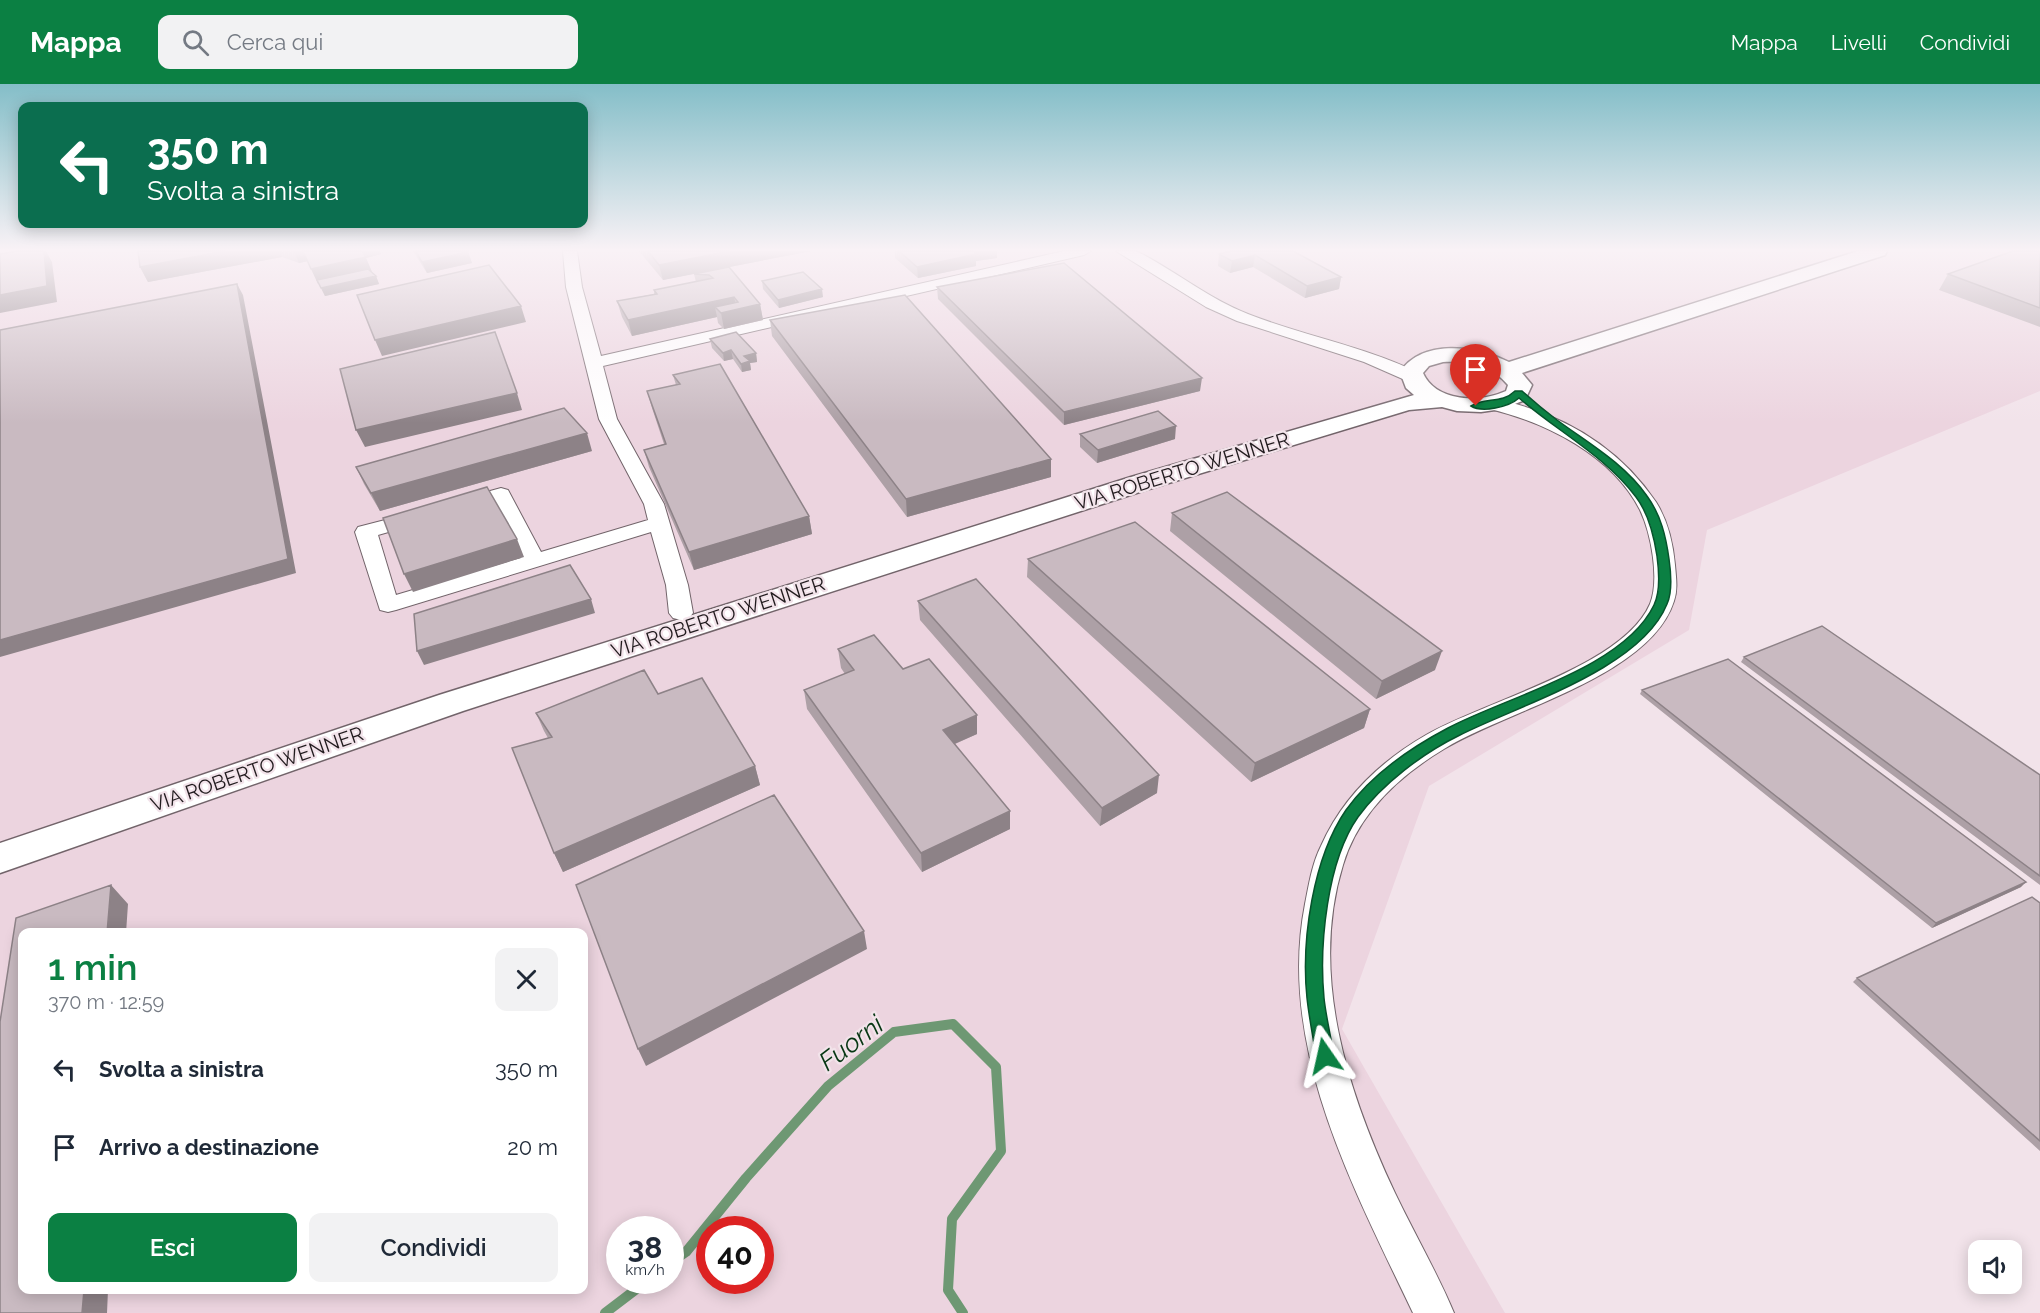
<!DOCTYPE html>
<html lang="it">
<head>
<meta charset="utf-8">
<style>
	:root { --surface:#fff; --page:#f2f2f3; --text:#1f2937; --muted:#747a83; --accent:#0b8043 }
	body { margin:0; font-family:Raleway,sans-serif; background:var(--page); color:var(--text); height:100vh; display:flex; flex-direction:column; font-size:22px; white-space:nowrap }
	* { box-sizing:border-box; margin:0 }
	p { font-size:20px; color:var(--muted) }
	.icon { flex:none; width:33px; height:33px; fill:none; stroke:currentColor; stroke-width:2; stroke-linecap:round; stroke-linejoin:round }
	.map { position:relative; flex:1; overflow:hidden }
	.details { position:absolute; left:18px; top:844px; width:570px; height:366px; display:flex; flex-direction:column; background:var(--surface); border-radius:12px; box-shadow:0 3px 15px #0003 }
	.details>* { flex:none }
	.guide { position:absolute; left:18px; top:18px; width:570px; height:126px; border-radius:12px; box-shadow:0 3px 15px #0003; background:#0b6e4f; color:#fff; overflow:hidden }
	.fabs { position:absolute; left:1968px; top:1156px; display:grid; gap:12px }
	.fabs a { display:grid; place-items:center; width:54px; height:54px; border-radius:12px; background:var(--surface); box-shadow:0 3px 15px #0003; font-size:30px }
	.speed { position:absolute; left:606px; top:1132px; display:flex; gap:12px; font-size:30px; font-weight:700; text-align:center }
	.speed>* { display:grid; place-content:center; width:78px; height:78px; border-radius:50%; background:var(--surface); box-shadow:0 3px 15px #0003; line-height:1 }
	.speed small { font-size:15px; font-weight:400 }
	.speed .limit { border:9px solid #d22; background:#fff; color:#111 }
	.pin { position:absolute; display:grid; place-items:center; width:51px; height:51px; color:#fff; margin:-62px -26px; border-radius:50% 50% 50% 0; rotate:-45deg; box-shadow:0 0 6px #0007 }
	.pin .icon { rotate:45deg }
	.me { position:absolute; width:66px; margin:-33px; rotate:349deg; stroke-linejoin:round; filter:drop-shadow(0 0 4px #0008) }
	.turn { display:flex; align-items:center; gap:21px; height:126px; padding:0 30px; font-size:27px }
	.turn .icon { width:78px; height:78px; stroke-width:2.5 }
	.turn b { display:block; font-size:42px; line-height:51px }
	.round { display:grid; place-items:center; flex:none; width:63px; height:63px; border-radius:12px; background:var(--page) }
	.head { display:flex; align-items:center; justify-content:space-between; height:102px; padding:0 30px }
	h1 { font-size:36px; font-weight:600; line-height:45px; color:var(--accent) }
	.primary-button { display:flex; gap:12px; margin-top:auto; padding:12px 30px }
	.primary-button a { flex:1; height:69px; border-radius:12px; background:var(--accent); color:#fff; font-size:24px; font-weight:600; line-height:69px; text-align:center }
	.primary-button a+a { background:var(--page); color:var(--text) }
	ul { padding:0; list-style:none }
	li { display:flex; align-items:center; gap:18px; height:78px; padding:0 30px }
	li div { flex:1 }
	li b { display:block; font-size:22px }
	li em { font-style:normal }
	header { display:flex; align-items:center; gap:36px; box-sizing:border-box; height:84px; padding:0 30px; background:var(--accent); color:#fff }
	header strong { font-size:28px }
	nav { display:flex; gap:33px; margin-inline-start:auto; font-size:21px }
	.search { width:420px; height:54px; background:var(--page); display:flex; align-items:center; gap:15px; box-sizing:border-box; padding:0 21px; border-radius:12px; color:var(--muted); font-size:22px }
	.map>svg:first-child { display:block }
	.built { fill:#ecd4df; fill-rule:evenodd }
	.lines { fill:none; stroke-linecap:round; stroke-linejoin:round }
	.stream { stroke:#6e9873; stroke-width:10 }
	.minor-casing { stroke:#72646a; stroke-width:2 }
	.major-casing { stroke:#72646a; stroke-width:3 }
	.minor { fill:#fff; fill-rule:evenodd }
	.major { fill:#fff; fill-rule:evenodd }
	.wall { fill:#ada0a6 }
	.shaded-wall { fill:#8d8287 }
	.building { fill:#c9bac1; stroke:#8d8287; stroke-width:1.5 }
	.route { fill:#0b8043; stroke:#07532c; stroke-width:1.5 }
	.labels { text-anchor:middle; stroke-width:4.5; stroke-linejoin:round; paint-order:stroke }
	.street-label { font-size:20px; fill:#211b1e; stroke:#f2e3ea }
	.near-water-label { font-size:26px; font-style:italic; fill:#073613; stroke:#f2e3ea }
</style>
</head>
<body>
<header>
<strong>Mappa</strong>
<div class="search"><svg class="icon" aria-label="search" viewBox="0 0 24 24"><circle cx="10" cy="10" r="6"/><path d="M15 15l6 6"/></svg>Cerca qui</div>
<nav><a>Mappa</a><a>Livelli</a><a>Condividi</a></nav>
</header>
<div class="map">
<svg width="2040" height="1229" viewBox="0 0 2040 1229">
	<rect width="100%" height="100%" fill="#f2e3ea"/>
	<path class="built" d="M0,167h2040v140l-333,139 -18,100 -260,156 -87,243 163,284h-1505zM22,849h562v357h-562zM620,1146h50v51h-50zM710,1146h50v51h-50z"/>
	<g class="lines">
		<path class="stream" d="M670,1179l16,-11 60,-74 82,-92 66,-54 59,-8 43,43 5,84 -49,68 -4,71 15,23
			M605,1229l42,-32"/>
		<defs>
			<path id="minor" d="M563,167h14l5,36 19,69 463,-105h27l-7,4 -481,111 14,53 47,85 24,81 5,28 -4,5 -8,2 -8,-2 -4,-5 -3,-28 -15,-53 -255,78 -8,2 -8,-2 -25,-78 3,-5 62,-16 7,2 4,4 -4,4 -49,14 18,60 125,-37 -26,-56 -34,9 -7,-2 -3,-4 3,-4 47,-13 7,2 33,62 107,-32 -4,-16 -45,-85 -33,-132z
				M1116,167h19l9,4c35,19 66,44 104,59 56,22 115,32 169,58l3,4 -3,4h-12l-41,-18 -127,-41 -31,-14z
				M1497,315c65,15 121,47 159,103 12,19 17,41 19,63 1,12 3,25 -1,36 -24,76 -167,109 -230,148 -45,27 -86,65 -101,116 -34,110 5,228 52,328 19,40 42,79 59,120h-41c-60,-126 -136,-266 -108,-409 4,-20 7,-40 16,-58 21,-48 60,-85 105,-111 58,-34 197,-68 224,-131 10,-25 1,-71 -10,-94 -28,-55 -93,-87 -150,-101l-2,-4 2,-4z"/>
			<path id="major" d="M1858,167h29l-2,4 -363,118 10,12 -7,15 -23,9 -21,3 -24,-1 -15,-4 -33,3 -260,79 -686,222 -463,162v-30l439,-148 692,-218 283,-82 -8,-7 -6,-16c23,-34 76,-26 109,-10zM1443,278c26,-1 48,3 65,23l-2,6c-26,12 -70,11 -83,-18l6,-7z"/>
		</defs>
		<use href="#minor" class="minor-casing"/>
		<use href="#major" class="major-casing"/>
		<use href="#minor" class="minor"/>
		<use href="#major" class="major"/>
	</g>
	<path class="wall" d="M138,167h242l1,3 -15,4 6,14h-1l5,4 3,8 -54,12 -17,-35 -9,2 -17,-6 -134,25 -8,-15z
		M413,167h55l4,12 -45,10z
		M639,167h172l-82,16 31,37 3,16 -39,9 -6,-6 -1,-6 -85,19 -10,-19 -5,-16 37,-7v-4l42,-8 -2,-8 13,-3 -44,9z
		M895,167h102v7l-21,3v5l-58,12 -23,-20z
		M1225,167h71v2l45,24 -2,12 -34,9 -52,-31 -23,6 -12,-7 1,-12 8,-2z
		M2040,167v76l-101,-37 9,-16z
		M762,197l61,16 -44,11 -16,-19z
		M937,203l263,104 -136,34 -126,-126z
		M770,236l281,157 -144,40 -135,-181z
		M710,255l46,14 1,9 -7,1 1,7 -9,2 -9,-13 -9,2 -12,-13z
		M673,291l136,141 3,18 -118,36 -45,-103 -5,-17 20,-6 -12,-36 -5,-17 29,-6z
		M1080,350l95,5 -78,24 -17,-16z
		M592,367l-212,60 -16,-27 -8,-17z
		M1172,429l263,157 -59,29 -206,-168z
		M1028,475l342,150 -6,19 -113,54 -224,-205z
		M918,517l239,192 -57,33 -180,-206z
		M838,565l65,20 74,65 -22,10 55,85 -88,43 -115,-163 -3,-19 41,-16 -4,-6z
		M1744,573l296,118v110l-299,-223z
		M1642,606l379,197 -89,41 -292,-234z
		M658,610l97,72 5,19 -197,87 -9,-19 -6,-115 -4,-7 -8,-18z
		M2040,819v248l-187,-169 4,-4z"/>
	<path class="shaded-wall" d="M44,167h2l6,11 5,40 -57,11v-18z
		M225,167h55l2,6 -134,25 -8,-15z
		M294,167h9l5,10 -9,2z
		M361,167h19l1,3 -15,4 6,14 -54,12 -7,-15z
		M730,167h81l-148,29 -4,-15z
		M973,167h24v7l-21,3v5l-58,12 -1,-11z
		M468,168l4,11 -45,10 -5,-11z
		M1255,171l-2,12 -23,6 2,-12z
		M376,192l3,8 -54,12 -4,-8z
		M1341,193l-2,12 -34,9 2,-12z
		M237,200l6,11 53,278 -296,84v-17z
		M822,205l1,8 -44,11 -1,-8z
		M734,213l3,12 23,-5 3,16 -39,9 -3,-16 -6,-6 2,10 -85,19 -4,-16z
		M521,222l5,16 -144,34 -7,-16z
		M731,266l2,9 -9,2 -1,-8z
		M756,269l1,9 -7,1 1,7 -9,2 -1,-8 3,-8z
		M1202,294l-2,13 -136,34v-13z
		M517,309l5,17 -157,37 -9,-17z
		M1176,342l-1,13 -78,24 1,-13z
		M587,349l5,18 -212,60 -9,-18z
		M1051,375v18l-144,40 -1,-18z
		M809,432l3,18 -118,36 -5,-18z
		M517,455l7,18 -111,35 -9,-18z
		M591,515l4,14 -171,52 -7,-14z
		M1442,567l-7,19 -59,29 6,-18z
		M1370,625l-6,19 -113,54 4,-19z
		M977,631v19l-32,14 -2,-18z
		M755,682l5,19 -197,87 -9,-19z
		M1159,691l-2,18 -57,33 2,-18z
		M1010,727v18l-88,43 -1,-19z
		M2026,798l-5,5 -89,41 4,-5z
		M111,801l17,19 -2,29h-19z
		M864,847l3,18 -221,117 -8,-17z
		M84,1206h24l-1,23h-25z"/>
	<path class="building" d="M18,167h26l3,35 -47,9v-41z
		M138,167h87l-85,16z
		M303,167h59l4,6 -55,12z
		M416,167h52v1l-46,10z
		M648,167h82l-71,14z
		M899,167h75l2,3 -59,13z
		M1231,167h62l48,26 -34,9 -52,-31 -23,6 -13,-7z
		M2013,167h27v57l-92,-34z
		M1064,179l138,115 -138,34 -127,-125z
		M489,181l32,41 -146,34 -18,-45z
		M729,183l31,37 -39,9 -6,-6 23,-5 -4,-5 -106,23 -11,-19 40,-7 -3,-4 59,-12 -4,-3 -15,-1z
		M368,185l8,7 -55,12 -4,-8z
		M803,188l19,17 -44,11 -16,-19z
		M237,200l51,275 -288,81v-310z
		M905,211l146,164 -145,40 -136,-179z
		M495,248l22,61 -161,37 -16,-61z
		M736,248l20,21 -12,3 6,5 -9,3 -10,-14 -8,3 -13,-14z
		M720,280l89,152 -120,36 -45,-102 22,-6 -19,-53 33,-7 -7,-9z
		M564,324l23,25 -216,60 -15,-26z
		M1158,327l18,15 -78,24 -18,-16z
		M487,403l30,52 -113,35 -21,-56z
		M1227,408l215,159 -60,30 -210,-168z
		M1135,438l235,187 -115,54 -227,-204z
		M570,481l21,34 -174,52 -3,-37z
		M976,495l183,196 -57,33 -184,-207z
		M1822,542l218,149v101l-296,-219z
		M874,551l29,34 26,-10 48,56 -34,15 67,81 -89,42 -117,-163 50,-20 -16,-21z
		M1728,575l298,223 -90,41 -294,-233z
		M644,586l14,24 44,-16 53,88 -201,87 -42,-105 40,-11 -16,-24z
		M774,711l90,136 -226,118 -62,-164z
		M111,801l-4,48h-85v357h62l-2,23h-82v-291l16,-104z
		M2032,813l8,6v238l-183,-163z"/>
	<linearGradient id="sky" x2="0" y2="1"><stop stop-color="#84bec8"/><stop offset="0.49" stop-color="#f9f2f6"/><stop offset="1" stop-color="#f9f2f6" stop-opacity="0"/></linearGradient>
	<rect width="2040" height="339" fill="url(#sky)"/>
	<path class="route" d="M1515,307h7c11,10 23,20 35,29 31,23 67,43 90,76 14,19 19,41 22,63 2,14 4,32 -2,45 -26,65 -148,101 -207,131 -37,18 -78,49 -102,82 -31,44 -39,128 -34,181 2,19 7,39 10,58l-3,6 -6,3 -7,-3 -2,-6c-3,-19 -7,-39 -9,-58 -6,-58 6,-140 39,-188 25,-35 64,-62 102,-82 58,-31 176,-60 206,-123 7,-14 5,-34 3,-49 -3,-20 -8,-42 -21,-59 -31,-41 -79,-66 -117,-99 -10,9 -37,15 -48,8 14,-9 31,-2 44,-15z"/>
	<g class="labels">
		<g class="street-label">
			<text transform="translate(1182 387) rotate(-17)" y="7">VIA ROBERTO WENNER</text>
			<text transform="translate(718 533) rotate(-18)" y="7">VIA ROBERTO WENNER</text>
			<text transform="translate(257 685) rotate(-19)" y="7">VIA ROBERTO WENNER</text>
		</g>
		<g class="near-water-label">
			<text transform="translate(851 959) rotate(-37)" y="9">Fuorni</text>
		</g>
	</g>
</svg>
<div class="fabs">
<a><svg class="icon" aria-label="sound" viewBox="0 0 24 24"><path d="M4 9h4l5-4v14l-5-4H4zM17 9q2 3 0 6"/></svg></a>
</div>
<div class="speed"><div>38<small>km/h</small></div><div class="limit">40</div></div>
<div class="pin" style="left:1476px;top:322px;background:#d93025"><svg class="icon" aria-label="arrive" viewBox="0 0 24 24"><path d="M6 21V4h12l-3 4 3 4H6"/></svg></div>
<svg class="me" style="left:1325px;top:972px" viewBox="-20 -20 40 40"><path d="M0-17L14 15 0 8-14 15z" fill="#0b8043" stroke="#fff" stroke-width="4"/></svg>
<div class="guide">
<div class="turn"><svg class="icon" aria-label="left" viewBox="0 0 24 24"><path d="M17 20v-9H6M10 6l-5 5 5 5"/></svg><div><b>350 m</b>Svolta a sinistra</div></div>
</div>
<section class="details">
<div class="head"><div><h1>1 min</h1><p>370 m · 12:59</p></div><a class="round"><svg class="icon" aria-label="close" viewBox="0 0 24 24"><path d="M6 6l12 12M18 6L6 18"/></svg></a></div>
<ul>
<li><svg class="icon" aria-label="left" viewBox="0 0 24 24"><path d="M17 20v-9H6M10 6l-5 5 5 5"/></svg><div><b>Svolta a sinistra</b></div><em>350 m</em></li>
<li><svg class="icon" aria-label="arrive" viewBox="0 0 24 24"><path d="M6 21V4h12l-3 4 3 4H6"/></svg><div><b>Arrivo a destinazione</b></div><em>20 m</em></li>
</ul>
<div class="primary-button"><a>Esci</a><a>Condividi</a></div>
</section>
</div>
</body>
</html>
